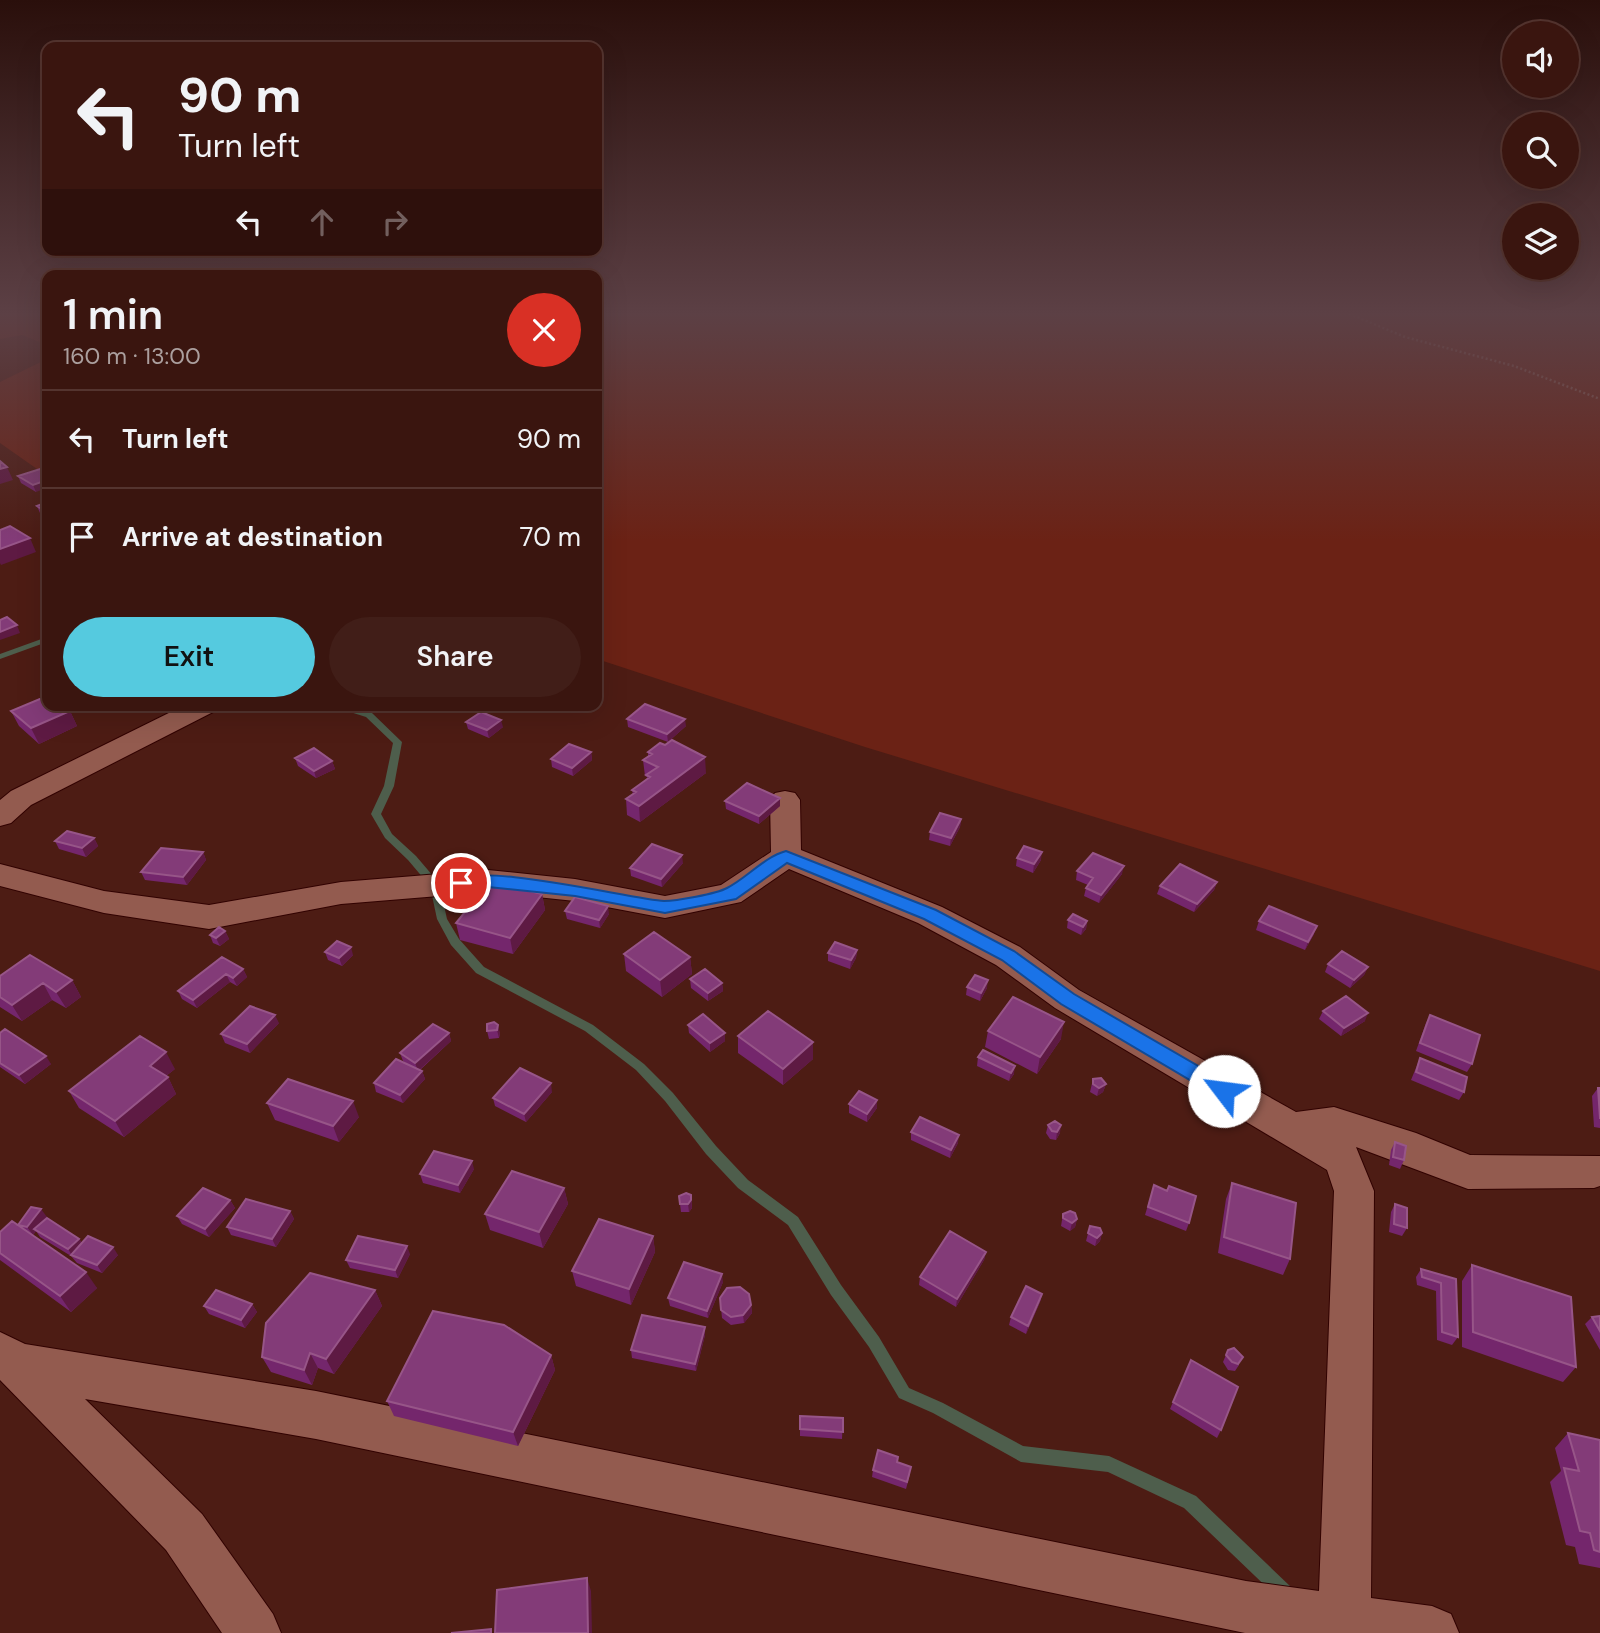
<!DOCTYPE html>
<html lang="en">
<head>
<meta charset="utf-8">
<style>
	:root { --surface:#3a150f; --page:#411e18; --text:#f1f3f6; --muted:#ab9f9e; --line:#54342f; --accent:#55cadf }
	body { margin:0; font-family:"DM Sans",sans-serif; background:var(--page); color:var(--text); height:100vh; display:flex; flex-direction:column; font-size:26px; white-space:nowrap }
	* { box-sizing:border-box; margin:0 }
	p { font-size:23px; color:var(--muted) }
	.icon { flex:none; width:38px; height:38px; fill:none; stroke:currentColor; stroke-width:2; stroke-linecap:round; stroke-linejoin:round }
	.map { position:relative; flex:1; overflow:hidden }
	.panel { position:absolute; left:42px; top:270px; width:560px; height:441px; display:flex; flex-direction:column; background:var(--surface); border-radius:14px; box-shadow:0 7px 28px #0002,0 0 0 2px var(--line) }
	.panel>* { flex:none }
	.hud { position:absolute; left:42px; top:42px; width:560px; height:214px; border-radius:14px; box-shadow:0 7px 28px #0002,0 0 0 2px var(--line); background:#3a150f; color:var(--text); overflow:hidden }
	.controls { position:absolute; left:1502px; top:21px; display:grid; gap:14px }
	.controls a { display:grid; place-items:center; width:77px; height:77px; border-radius:50%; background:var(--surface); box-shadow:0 7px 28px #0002,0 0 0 2px var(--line); font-size:35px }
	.pin { position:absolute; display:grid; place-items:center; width:60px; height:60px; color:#fff; margin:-30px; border:4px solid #fff; border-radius:50%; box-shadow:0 2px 7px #0007 }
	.me { position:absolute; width:77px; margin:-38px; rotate:300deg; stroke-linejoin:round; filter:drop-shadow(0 0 5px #0008) }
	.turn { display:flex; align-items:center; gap:24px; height:147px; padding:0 21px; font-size:32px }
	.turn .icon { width:91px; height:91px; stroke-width:2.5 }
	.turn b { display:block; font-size:49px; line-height:60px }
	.lanes { display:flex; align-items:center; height:66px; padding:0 21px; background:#0003; justify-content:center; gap:35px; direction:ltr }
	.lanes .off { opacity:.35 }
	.round { display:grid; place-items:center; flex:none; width:74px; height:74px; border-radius:37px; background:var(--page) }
	.head { display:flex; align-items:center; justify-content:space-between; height:119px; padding:0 21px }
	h1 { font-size:42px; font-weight:600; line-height:52px }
	.cta { display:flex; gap:14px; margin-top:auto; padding:14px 21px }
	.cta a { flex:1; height:80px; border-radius:42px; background:var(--accent); color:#111; font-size:28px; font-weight:600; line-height:80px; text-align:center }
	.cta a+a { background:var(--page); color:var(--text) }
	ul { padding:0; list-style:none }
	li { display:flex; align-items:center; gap:21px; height:98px; padding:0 21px; border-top:2px solid var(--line) }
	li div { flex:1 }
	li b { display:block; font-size:26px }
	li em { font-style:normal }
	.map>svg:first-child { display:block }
	.green { fill:#6b2215 }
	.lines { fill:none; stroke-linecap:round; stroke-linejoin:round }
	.stream { fill:#4e5e4c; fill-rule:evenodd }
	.street-casing { stroke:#310200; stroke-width:2 }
	.path { stroke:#855a53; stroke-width:2.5; stroke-dasharray:2 2.5; stroke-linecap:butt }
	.street { fill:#935b4f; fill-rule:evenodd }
	.wall { fill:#74266c }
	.shaded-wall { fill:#5e1a43 }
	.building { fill:#833b78; stroke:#975588; stroke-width:2 }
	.route { fill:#1a73e8; stroke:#114b97; stroke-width:2 }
</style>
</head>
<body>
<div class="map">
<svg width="1600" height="1633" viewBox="0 0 1600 1633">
	<rect width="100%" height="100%" fill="#4d1c14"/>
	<path class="green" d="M0,312h47v33l-25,-10 -22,4z
		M597,312h1003v659l-735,-224 -268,-88z
		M47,359v117l-47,-33v-61z"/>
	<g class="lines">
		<path class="stream" d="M47,637v5l-47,17v-5z
			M328,705h15l29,8 30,29 -8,44 -13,28 11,20 24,22 23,27 8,36 12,20 25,28 109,58 51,39 29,29 43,53 32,34 50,37 43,68 38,52 30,51 34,15 80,43 86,10 87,40 95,91 2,6 -2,6 -6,2 -6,-2 -95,-91 -76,-36 -87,-10 -88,-49 -34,-15 -30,-51 -38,-52 -43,-70 -50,-37 -32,-34 -41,-53 -29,-31 -51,-39 -109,-58 -25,-28 -14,-26 -7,-33 -22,-26 -23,-22 -14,-24 13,-28 9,-43 -27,-26z"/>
		<defs>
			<path id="street" d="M185,705h34l-4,6 -184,94 -20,18 -11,3v-26l11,-9z
				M785,791l10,2 5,7 1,50 141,57 78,40 59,43 217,122 38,-5 82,26 54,22 130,1v30l-6,2 -126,1 -112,-42 18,44 -3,407 61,8 19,8 8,19h-214l-929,-194 -231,-40 117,115 71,100 8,19h-59l-56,-83 -166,-170v-48l25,12 291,47 930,190 73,10 15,-400 -7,-21 -272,-162 -59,-43 -78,-42 -129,-54 -48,33 -76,16 -90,-17 -87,-9 -147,12 -132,25 -105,-16 -104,-27v-22l104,27 105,14 132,-23 147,-12 87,9 90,17 56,-11 50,-33 -1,-52 5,-7z"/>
		</defs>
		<use href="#street" class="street-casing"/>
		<path class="path" d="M1345,312l60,25 109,29 86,33"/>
		<use href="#street" class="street"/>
	</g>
	<path class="wall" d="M40,469l-4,23 -15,-9 -3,-7z
		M47,502v15l-7,-4 -3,-7z
		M98,705h23l-22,3z
		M11,711h59l7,15 -38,18 -20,-18z
		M627,719l59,7 -18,16 -40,-15z
		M466,722l37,5 -14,11 -21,-9z
		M591,752l1,8 -19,16 -21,-9 -1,-8z
		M648,752l58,21 -66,49 -13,-7 -1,-16 7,-5 -1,-4 15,-11v-2l-2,-1 -2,-16 5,-3z
		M295,758l37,3 3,8 -19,9 -18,-12z
		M725,801l55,5 -21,18 -33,-15z
		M961,819l-1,8 -10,19 -21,-6 1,-8z
		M94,838l4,8 -12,11 -27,-8 -4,-8z
		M203,852l3,8 -19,25 -42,-5 -4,-8z
		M1017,858l24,2 -8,13 -17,-7z
		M683,863l-21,24 -31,-11 -1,-8z
		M1077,871l45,3 -23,29 -15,-7 2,-8 2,-3 -12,-5z
		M1217,882l-3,8 -20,22 -37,-18 3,-8z
		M542,894l3,16 -32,44 -53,-14 -4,-17z
		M565,911l44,3 -9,14 -33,-9z
		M1068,920l19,1 -1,8 -5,6 -14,-7z
		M1259,921l55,13 -9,16 -49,-20z
		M225,931l4,8 -9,7 -7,-3 -3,-8z
		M857,950l-1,8 -6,11 -22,-8v-8z
		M325,952l28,3 -11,11 -14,-6z
		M624,954l66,3 2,17 -30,23 -36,-26z
		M222,957l21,12 4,8 -10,9 -7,-4 -33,26 -15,-9 -4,-8z
		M1328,964l40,3 -4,8 -14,13 -25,-16z
		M0,976l72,4 9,17 -15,11 -14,-8 -30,21 -22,-14z
		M690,979l32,4 1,8 -15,10 -17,-13z
		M967,987l20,1 -7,13 -14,-6z
		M1323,1011l42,10 -24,15 -22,-17z
		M1430,1015l42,49 -5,8 -51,-21 10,-28z
		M494,1022l6,11 -1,5 -10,1 -2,-8z
		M279,1023l-29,30 -25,-10 -4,-9z
		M688,1025l37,8v8l-15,11 -21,-19z
		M988,1031l73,8 -24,35 -52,-27z
		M0,1033l51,31 -26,20 -25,-17z
		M449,1033l2,8 -31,29 2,1 3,8 -22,24 -27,-11 -2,-9 34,-18 -5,-4 -3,-8z
		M738,1036l75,6v17l-30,26 -45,-32z
		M978,1057l36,17 -5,7 -32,-15z
		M1420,1058l44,34 -5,8 -48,-20z
		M175,1069l-9,7 2,1 8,17 -52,43 -45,-29 -10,-17z
		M1093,1079l13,5 -3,8 -6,4 -7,-4z
		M1598,1088h2v40l-6,-1 -2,-31z
		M552,1092l-26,30 -31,-16 -2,-8z
		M877,1100v8l-10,14 -18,-9v-9z
		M267,1103l92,14 -20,25 -64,-22z
		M1048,1125l12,8 -4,7 -6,-1 -4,-6z
		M911,1132l47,11 -8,15 -39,-18z
		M1395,1142l9,18 -4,9 -11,-4 2,-15z
		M474,1169l-14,24 -37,-10 -3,-9z
		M1232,1183l58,76 -7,16 -65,-22 8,-54z
		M1154,1185l35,38 -3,8 -41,-16z
		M564,1188l4,16 -25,44 -53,-18 -5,-16z
		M691,1195l1,13 -3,4h-8l-2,-16z
		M230,1200l5,8 -26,29 -27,-13 -5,-8z
		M1395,1204l12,24 -5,8 -13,-4 2,-20z
		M290,1211l4,8 -18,28 -45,-12 -4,-8z
		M1063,1214l14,5 -2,8 -5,4 -9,-5z
		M47,1217l-2,2 34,20 3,4 36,12 -16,18 -25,-10 -6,-7 -31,-19 -4,-6 -3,4 64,53 -26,24 -71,-52v-28l18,-7z
		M1090,1226l12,7 -2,8 -5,5 -9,-5z
		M653,1236l2,16 -24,53 -55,-19 -4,-15z
		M986,1252l-2,8 -28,47 -37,-22 1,-8z
		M410,1254l-12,24 -48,-10 -4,-8z
		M1472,1265l104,102 -13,15 -101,-35v-66z
		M1421,1269l35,10 2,58 -6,8 -15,-5 -1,-49 -19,-6 -1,-8z
		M723,1282l-15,36 -38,-12 -2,-8z
		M375,1290l7,16 -48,68 -16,-6 -6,17 -41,-13 -9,-15z
		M1042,1294l-2,8 -14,32 -17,-9 2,-8z
		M720,1298l31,7 1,8 -8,10 -13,2 -9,-7z
		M252,1304l5,8 -12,16 -36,-14 -5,-8z
		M1600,1316v34l-15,-26 7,-7z
		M705,1335l-9,36 -64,-13 -1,-8z
		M1228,1350l11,15 -4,6 -7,-1 -5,-8z
		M551,1355l4,15 -37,76 -124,-30 -7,-15z
		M1191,1360l30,70 -4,8 -47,-29z
		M800,1416l43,2 -1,21 -42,-3z
		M1568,1433l32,7v128l-21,-4 -4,-17 -9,-2 -16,-63 11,-11 -6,-23z
		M897,1462l13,12 -4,15 -34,-12 1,-7z"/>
	<path class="shaded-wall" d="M7,467l6,13 -13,4v-15z
		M47,480v8l-11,4 -3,-7z
		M30,538l6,14 -35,13 -1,-2v-14z
		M17,625l3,8 -20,7v-8z
		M70,711l7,15 -38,18 -8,-16z
		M685,719l1,7 -18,16 -1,-8z
		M501,720l2,7 -14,11 -2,-8z
		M591,752l1,8 -19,16 -1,-8z
		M705,757l1,16 -66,49 -1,-16z
		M332,761l3,8 -19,9 -2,-7z
		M780,798v8l-21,18v-8z
		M961,819l-1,8 -10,19 1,-8z
		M94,838l4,8 -12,11 -4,-9z
		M203,852l3,8 -19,25 -4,-8z
		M1042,852l-1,8 -8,13 1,-9z
		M682,855l1,8 -21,24 -1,-8z
		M1124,866l-2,8 -23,29 2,-8z
		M1217,882l-3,8 -20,22 3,-8z
		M542,894l3,16 -32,44 -3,-16z
		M608,906l1,8 -9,14 -1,-8z
		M1087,921l-1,8 -5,6 2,-8z
		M1317,926l-3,8 -9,16 3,-8z
		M225,931l4,8 -9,7 -4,-8z
		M351,947l2,8 -11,11 -3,-8z
		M857,950l-1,8 -6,11 1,-9z
		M690,957l2,17 -30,23 -2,-17z
		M1368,967l-4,8 -14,13 4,-8z
		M243,969l4,8 -10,9 -4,-8z
		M226,974l4,8 -33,26 -4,-8z
		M72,980l9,17 -15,11 -10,-16z
		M988,980l-1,8 -7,13 1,-8z
		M43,983l9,17 -30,21 -10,-16z
		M722,983l1,8 -15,10v-8z
		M1368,1013l-3,8 -24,15 3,-8z
		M275,1015l4,8 -29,30 -3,-9z
		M1064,1022l-3,17 -24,35 3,-17z
		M498,1025l2,8 -1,5 -2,-8z
		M449,1033l2,8 -33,30 -3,-8z
		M725,1033v8l-15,11v-9z
		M813,1042v17l-30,26v-16z
		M166,1052l9,17 -17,13 -8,-16z
		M46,1056l5,8 -26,20 -6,-9z
		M1015,1066l-1,8 -5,7 2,-8z
		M422,1071l3,8 -22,24 -3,-8z
		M168,1077l8,17 -52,43 -9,-16z
		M551,1083l1,9 -26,30 -2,-8z
		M1106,1084l-3,8 -6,4 2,-8z
		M877,1100v8l-10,14v-8z
		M353,1101l6,16 -20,25 -6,-16z
		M1061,1125l-1,8 -4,7 1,-8z
		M959,1135l-1,8 -8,15 1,-8z
		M472,1161l2,8 -14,24 -2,-8z
		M564,1188l4,16 -25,44 -4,-16z
		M230,1200l5,8 -26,29 -4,-8z
		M691,1200l1,8 -3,4 -1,-8z
		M41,1209l6,8 -10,13 -3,-1 2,2 -3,4 -6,-8z
		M290,1211l4,8 -18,28 -4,-8z
		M1077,1219l-2,8 -5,4 2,-8z
		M1102,1233l-2,8 -5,5 2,-8z
		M653,1236l2,16 -24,53 -2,-16z
		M79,1239l6,8 -12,10 -5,-8z
		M407,1246l3,8 -12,24 -3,-8z
		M113,1247l5,8 -16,18 -5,-8z
		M986,1252l-2,8 -28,47 1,-8z
		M86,1272l11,16 -26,24 -11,-16z
		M722,1274l1,8 -15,36 -1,-7z
		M375,1290l7,16 -48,68 -8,-15z
		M1042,1294l-2,8 -14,32 2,-8z
		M252,1304l5,8 -12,16 -4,-8z
		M751,1305l1,8 -8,10 -1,-8z
		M705,1327v8l-9,36 -1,-7z
		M310,1353l8,15 -6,17 -8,-15z
		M551,1355l4,15 -37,76 -5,-14z
		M587,1578l4,13 1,42h-4z"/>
	<path class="building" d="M0,461l7,6 -7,2z
		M40,469l7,4v7l-14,5 -15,-9z
		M47,502v8l-2,1 -8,-5z
		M10,526l20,12 -30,11v-19z
		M7,617l10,8 -17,7v-12z
		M47,696v9h16l7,6 -39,17 -20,-17z
		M645,704l40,15 -18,15 -40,-15z
		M481,712l20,8 -14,10 -21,-8z
		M672,740l33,17 -66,49 -13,-7 10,-7 -4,-2 18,-13 -4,-2 12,-8 -15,-7 9,-6 -4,-2 12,-9 5,2z
		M569,744l22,8 -19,16 -21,-9z
		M314,748l18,13 -18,10 -19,-13z
		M747,783l33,15 -21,18 -34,-15z
		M940,813l21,6 -10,19 -21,-6z
		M67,831l27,7 -12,10 -27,-7z
		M652,844l30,11 -21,24 -31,-11z
		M1024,846l18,6 -8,12 -17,-6z
		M161,848l42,4 -20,25 -42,-5z
		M1093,853l31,13 -23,29 -15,-7 7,-10 -16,-7z
		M1180,864l37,18 -20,22 -37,-18z
		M490,881l52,13 -32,44 -54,-15z
		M575,897l33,9 -9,14 -34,-9z
		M1269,906l48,20 -9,16 -49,-21z
		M1073,914l14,7 -4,6 -15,-7z
		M219,927l6,4 -9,7 -6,-3z
		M654,932l36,25 -30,23 -36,-26z
		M337,941l14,6 -12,11 -14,-6z
		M835,942l22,8 -6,10 -23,-7z
		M1342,951l26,16 -14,13 -26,-16z
		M30,955l42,25 -16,12 -13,-9 -31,22 -12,-8v-21z
		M222,957l21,12 -10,9 -7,-4 -33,26 -15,-9z
		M705,969l17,14 -14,10 -18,-14z
		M975,975l13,5 -7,13 -14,-6z
		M1346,996l22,17 -24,15 -21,-17z
		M1013,997l51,25 -24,35 -52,-26z
		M250,1006l25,9 -28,29 -26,-10z
		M768,1011l45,31 -30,27 -45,-33z
		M703,1014l22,19 -15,10 -22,-18z
		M1430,1015l50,20 -8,29 -52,-21z
		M494,1022l4,3 -1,5 -10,1v-7z
		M433,1024l16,9 -34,30 -15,-10z
		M5,1029l41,27 -27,19 -19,-12v-30z
		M140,1036l26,16 -16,14 18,11 -53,44 -46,-30z
		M983,1050l32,16 -4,7 -33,-16z
		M1420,1058l47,19 -3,15 -48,-20z
		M396,1059l26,12 -22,24 -26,-12z
		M520,1068l31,15 -27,31 -31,-16z
		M1101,1078l5,6 -7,4 -6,-4v-5z
		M288,1079l65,22 -20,25 -66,-23z
		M1598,1088h2v31v-1z
		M859,1091l18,9 -10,14 -18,-10z
		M920,1117l39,18 -8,15 -40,-18z
		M1055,1121l6,4 -4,7 -5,-1 -4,-6z
		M1395,1142l11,4 -2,14 -11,-3z
		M434,1151l38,10 -14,24 -38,-11z
		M512,1171l52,17 -25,44 -54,-18z
		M1232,1183l64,20 -6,56 -66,-22z
		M1154,1185l13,6 2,-5 27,10 -7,27 -41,-16z
		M203,1188l27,12 -25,29 -28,-13z
		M686,1193l5,2v5l-3,4h-8l-1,-8z
		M246,1199l44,12 -18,28 -45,-12z
		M1395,1204l12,4v20l-13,-4z
		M31,1207l10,2 -14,18 -9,-2z
		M1070,1211l5,2 2,6 -5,4 -9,-5v-4z
		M47,1218l32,21 -11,10 -34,-20z
		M599,1219l54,17 -24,53 -57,-18z
		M12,1221l74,51 -26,24 -60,-43v-21z
		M1090,1226l10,2 2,5 -5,5 -9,-5z
		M950,1231l36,21 -29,47 -37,-22z
		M88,1236l25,11 -16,18 -26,-10z
		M358,1236l49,10 -12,24 -49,-10z
		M684,1262l38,12 -15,37 -39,-13z
		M1472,1265l99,32 5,70 -103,-35z
		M1421,1269l35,10 2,58 -16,-5 -1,-49 -19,-6z
		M310,1273l65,17 -49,69 -16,-6 -6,17 -42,-13 4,-34z
		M1026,1286l16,8 -14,32 -17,-9z
		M740,1287l9,7 2,11 -8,10 -12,2 -10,-7 -1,-12 7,-10z
		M216,1290l36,14 -11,16 -37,-14z
		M433,1311l71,14 47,30 -38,77 -126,-31z
		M642,1315l63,12 -10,37 -64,-14z
		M1600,1316v15l-8,-14z
		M1234,1348l9,9 -5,7 -6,-2 -6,-7 2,-5z
		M1191,1360l47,27 -17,43 -48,-28z
		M800,1416l43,2v14l-43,-3z
		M1568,1433l32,7v112l-6,-2 -4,-17 -10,-2 -16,-63 15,3z
		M878,1450l20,7 -1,5 14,5 -4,15 -34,-12z
		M587,1578l1,55h-93l2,-43z
		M491,1629v4h-40z"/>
	<linearGradient id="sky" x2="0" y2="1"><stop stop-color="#2a0f0b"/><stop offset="0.58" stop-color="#5c4045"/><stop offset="1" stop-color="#5c4045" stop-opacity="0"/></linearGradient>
	<rect width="1600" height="541" fill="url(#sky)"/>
	<path class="route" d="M786,851l150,59 78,41 60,43 157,91 3,6 -3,5 -7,3 -7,-3 -156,-92 -59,-44 -78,-41 -137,-56 -51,36 -71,14 -90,-17 -87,-9 -27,2 -8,-6c17,-24 178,16 211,18 12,0 52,-7 63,-13 20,-10 37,-31 59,-37z"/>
</svg>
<div class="controls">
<a><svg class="icon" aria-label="sound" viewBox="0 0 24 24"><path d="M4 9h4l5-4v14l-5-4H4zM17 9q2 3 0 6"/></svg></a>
<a><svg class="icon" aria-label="search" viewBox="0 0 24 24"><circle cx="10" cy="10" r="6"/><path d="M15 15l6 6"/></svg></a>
<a><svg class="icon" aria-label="layers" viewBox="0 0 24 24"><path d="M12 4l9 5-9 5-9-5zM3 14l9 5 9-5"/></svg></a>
</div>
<div class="pin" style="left:461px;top:883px;background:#d93025"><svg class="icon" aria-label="arrive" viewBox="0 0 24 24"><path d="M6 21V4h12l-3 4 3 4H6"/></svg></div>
<svg class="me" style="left:1224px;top:1091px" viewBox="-20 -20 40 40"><circle r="19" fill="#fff"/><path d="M0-13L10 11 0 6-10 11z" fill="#1a73e8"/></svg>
<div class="hud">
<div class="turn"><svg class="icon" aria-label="left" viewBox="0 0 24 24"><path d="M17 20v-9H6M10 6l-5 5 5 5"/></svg><div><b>90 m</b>Turn left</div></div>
<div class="lanes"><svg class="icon" aria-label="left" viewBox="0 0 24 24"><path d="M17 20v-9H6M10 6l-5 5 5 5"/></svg><svg class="icon off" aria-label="ahead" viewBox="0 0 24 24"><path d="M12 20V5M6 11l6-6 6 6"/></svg><svg class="icon off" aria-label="right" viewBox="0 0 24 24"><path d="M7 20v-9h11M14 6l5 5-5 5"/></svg></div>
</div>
<section class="panel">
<div class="head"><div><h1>1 min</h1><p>160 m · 13:00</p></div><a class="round" style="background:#d93025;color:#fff"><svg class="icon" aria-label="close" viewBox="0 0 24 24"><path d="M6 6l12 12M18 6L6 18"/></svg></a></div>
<ul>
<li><svg class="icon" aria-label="left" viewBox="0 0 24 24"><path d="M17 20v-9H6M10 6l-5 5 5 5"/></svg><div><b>Turn left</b></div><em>90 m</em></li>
<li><svg class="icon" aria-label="arrive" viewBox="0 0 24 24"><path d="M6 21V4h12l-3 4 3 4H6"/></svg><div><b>Arrive at destination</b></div><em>70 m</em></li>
</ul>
<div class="cta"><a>Exit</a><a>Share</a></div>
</section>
</div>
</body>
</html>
